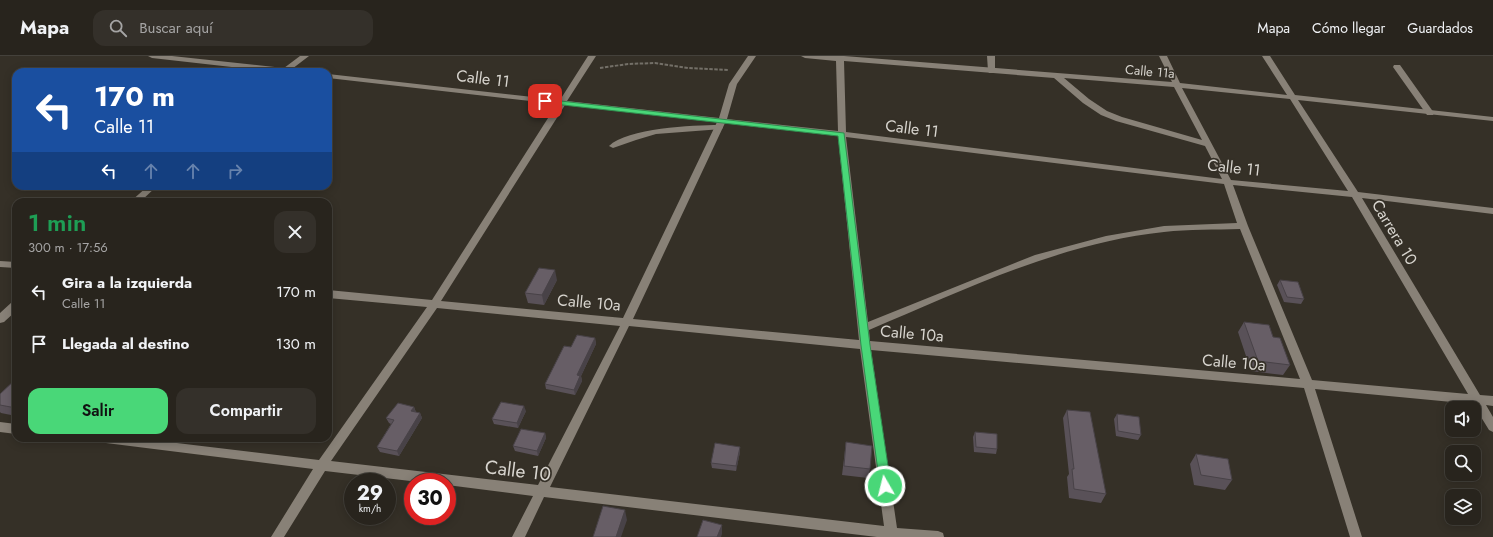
<!DOCTYPE html>
<html lang="es">
<head>
<meta charset="utf-8">
<style>
	:root { --surface:#28241d; --page:#34302a; --text:#f1f3f6; --muted:#a5a4a4; --line:#44413b; --accent:#49d778 }
	body { margin:0; font-family:Jost,sans-serif; background:var(--page); color:var(--text); height:100vh; display:flex; flex-direction:column; font-size:15px; white-space:nowrap }
	* { box-sizing:border-box; margin:0 }
	p { font-size:13px; color:var(--muted) }
	.icon { flex:none; width:22px; height:22px; fill:none; stroke:currentColor; stroke-width:2; stroke-linecap:round; stroke-linejoin:round }
	.map { position:relative; flex:1; overflow:hidden }
	.details { position:absolute; left:12px; top:142px; width:320px; height:244px; display:flex; flex-direction:column; background:var(--surface); border-radius:12px; box-shadow:0 2px 10px #0003,0 0 0 1px var(--line) }
	.details>* { flex:none }
	.guide { position:absolute; left:12px; top:12px; width:320px; height:122px; border-radius:12px; box-shadow:0 2px 10px #0003,0 0 0 1px var(--line); background:#1a4fa0; color:#fff; overflow:hidden }
	.controls { position:absolute; left:1445px; top:345px; display:grid; gap:8px }
	.controls a { display:grid; place-items:center; width:36px; height:36px; border-radius:8px; background:var(--surface); box-shadow:0 2px 10px #0003,0 0 0 1px var(--line); font-size:20px }
	.speed { position:absolute; left:344px; top:417px; display:flex; gap:8px; font-size:20px; font-weight:700; text-align:center }
	.speed>* { display:grid; place-content:center; width:52px; height:52px; border-radius:50%; background:var(--surface); box-shadow:0 2px 10px #0003,0 0 0 1px var(--line); line-height:1 }
	.speed small { font-size:10px; font-weight:400 }
	.speed .limit { border:6px solid #d22; background:#fff; color:#111 }
	.pin { position:absolute; display:grid; place-items:center; width:34px; height:34px; color:#fff; margin:-17px; border-radius:8px; box-shadow:0 2px 6px #0006 }
	.me { position:absolute; width:44px; margin:-22px; rotate:352deg; stroke-linejoin:round; filter:drop-shadow(0 0 3px #0008) }
	.turn { display:flex; align-items:center; gap:14px; height:84px; padding:0 16px; font-size:18px }
	.turn .icon { width:52px; height:52px; stroke-width:2.5 }
	.turn b { display:block; font-size:28px; line-height:34px }
	.lanes { display:flex; align-items:center; height:38px; padding:0 16px; background:#0003; justify-content:center; gap:20px; direction:ltr }
	.lanes .off { opacity:.35 }
	.round { display:grid; place-items:center; flex:none; width:42px; height:42px; border-radius:12px; background:var(--page) }
	.summary { display:flex; align-items:center; justify-content:space-between; height:68px; padding:0 16px }
	h1 { font-size:24px; font-weight:600; line-height:30px; color:#1e9e55 }
	.button { display:flex; gap:8px; margin-top:auto; padding:8px 16px }
	.button a { flex:1; height:46px; border-radius:12px; background:var(--accent); color:#111; font-size:16px; font-weight:600; line-height:46px; text-align:center }
	.button a+a { background:var(--page); color:var(--text) }
	ul { padding:0; list-style:none }
	li { display:flex; align-items:center; gap:12px; height:52px; padding:0 16px }
	li div { flex:1 }
	li b { display:block; font-size:15px }
	li em { font-style:normal }
	header { display:flex; align-items:center; gap:24px; box-sizing:border-box; height:56px; padding:0 20px; background:var(--surface); border-bottom:1px solid var(--line) }
	header strong { font-size:19px }
	nav { display:flex; gap:22px; margin-inline-start:auto; font-size:14px }
	.search { width:280px; height:36px; background:var(--page); display:flex; align-items:center; gap:10px; box-sizing:border-box; padding:0 14px; border-radius:12px; color:var(--muted); font-size:15px }
	.map>svg:first-child { display:block }
	.lines { fill:none; stroke-linecap:round; stroke-linejoin:round }
	.path { stroke:#736f67; stroke-width:2; stroke-dasharray:3.5 1.5; stroke-linecap:butt }
	.service { fill:#888177; fill-rule:evenodd }
	.minor { fill:#888177; fill-rule:evenodd }
	.wall { fill:#595158 }
	.shaded-wall { fill:#484247 }
	.building { fill:#675e66; stroke:#484247 }
	.route { fill:#49d778; stroke:#2f8c4e }
	.labels { text-anchor:middle; stroke-width:3.5; stroke-linejoin:round; paint-order:stroke }
	.far-street-label { font-size:13px; fill:#d8d5cf; stroke:#353027 }
	.street-label { font-size:16px; fill:#d8d5cf; stroke:#353027 }
	.near-street-label { font-size:19px; fill:#d8d5cf; stroke:#353027 }
</style>
</head>
<body>
<header>
<strong>Mapa</strong>
<div class="search"><svg class="icon" aria-label="search" viewBox="0 0 24 24"><circle cx="10" cy="10" r="6"/><path d="M15 15l6 6"/></svg>Buscar aquí</div>
<nav><a>Mapa</a><a>Cómo llegar</a><a>Guardados</a></nav>
</header>
<div class="map">
<svg width="1493" height="481" viewBox="0 0 1493 481">
	<rect width="100%" height="100%" fill="#353027"/>
	<g class="lines">
		<path class="path" d="M600,12l28,-4 27,-1 33,5 40,2"/>
		<path class="service" d="M987,0h8v17h-6l-1,-2z
			M1394,9h6l34,48 -1,2h-6l-34,-48z
			M719,69l4,2 -1,2 -66,5 -20,6 -23,8 -4,-2c18,-18 84,-21 110,-21z"/>
		<path class="minor" d="M148,0h24l112,12 16,-12h9l-17,13 8,3h-24l-124,-14z
			M588,0h8l-29,45 152,17 10,-34 19,-28h8l-19,28 -10,35 111,12 -2,-70 -31,-3 -4,-2h43l328,26 -13,-26h8l13,27 107,12 -25,-39h8l25,39 198,22v4l-195,-21 60,92 135,16v6l-131,-16 118,197 13,1v10l-7,-1 7,12v15l-4,-2 -16,-26 -158,-15 47,148h-12l-46,-149 -433,-38 26,178 41,3 5,2 1,4h-67l-333,-40 -19,40h-13l21,-41 -86,-11v-3h-28l-94,-11 -41,66h-13l42,-68 -223,-28 -2,-3h47l184,22 108,-153 -99,-9v-8l104,10 125,-196 -229,-26v-4l232,26zM844,5l210,17 29,25 18,12 15,6 89,25 17,33 -376,-47zM1064,22l110,9 28,53 -80,-23 -15,-6 -18,-12zM1182,32l108,11 58,92 -117,-11zM565,49l152,17 -94,196 -182,-17zM725,67l113,13 21,204 -226,-21zM846,81l378,47 13,39 -73,3 -58,10 -71,19 -167,67zM1233,129l119,12 116,197 -156,-14 -64,-154zM1240,173l60,150 -430,-38 -1,-11c95,-40 191,-87 295,-98 25,-3 51,-2 76,-3zM437,252l183,18 -82,159 -207,-24zM629,270l231,23 24,177 -334,-39z
			M148,130h9l-17,16h-10z
			M0,205l16,1v6l-16,-1z
			M16,245v10l-12,11 -4,1v-10l12,-11z
			M0,366l16,2v10l-16,-2z"/>
	</g>
	<path class="wall" d="M557,224l-13,25 -16,-2 -3,-10z
		M1280,224l24,19 -3,5 -17,-2 -7,-17z
		M1244,266l29,15 17,28 -7,10 -32,-4 -13,-39z
		M595,282l1,6 -15,32 1,5 -7,14 -29,-6 -1,-5z
		M16,323v37l-15,-3 -1,-1v-18z
		M414,351l2,5 4,1 2,5 -23,38 -19,-4 -3,-5 14,-23 -2,-1 -3,-5z
		M1067,354l39,84 -5,9 -32,-5 -2,-21 2,-3 -6,-56z
		M526,355l-8,17 -24,-4 -2,-5z
		M1117,358l24,21 -3,5 -22,-4 -2,-17z
		M975,376l22,17 -1,5 -22,-2 -1,-15z
		M545,377l1,5 -8,18 -23,-5 -2,-5z
		M846,386l24,27 -2,9 -26,-3z
		M740,396l-4,19 -24,-3 -1,-5z
		M1196,398l36,26 -7,10 -31,-5 -4,-21z"/>
	<path class="shaded-wall" d="M555,214l2,10 -13,25 -2,-10z
		M595,282l1,6 -15,32 1,5 -7,14 -1,-5 3,-15z
		M524,350l2,5 -8,17 -1,-5z
		M414,351l2,6 -5,-2z
		M420,357l2,5 -23,38 -2,-5z
		M545,377l1,5 -8,18 -1,-5z
		M740,391v5l-4,19v-5z
		M625,454l2,10 -6,17h-5z
		M722,469v9l-1,3h-4z"/>
	<path class="building" d="M539,212l16,2 -13,25 -17,-2z
		M1280,224l18,2 6,17 -17,-2z
		M1244,266l25,3 4,12 7,1 10,27 -32,-4z
		M577,279l18,3 -18,37 3,1 -6,14 -29,-6 19,-38 7,1z
		M16,323v29l-16,-3v-11z
		M501,346l23,4 -7,17 -25,-4z
		M398,347l16,4 -3,4 9,2 -23,38 -20,-4 17,-27 -8,-2z
		M1067,354l23,2 16,82 -32,-5 -2,-20h2z
		M1117,358l22,3 2,18 -23,-4z
		M521,373l24,4 -8,18 -24,-5z
		M975,376l22,2v15l-21,-2z
		M846,386l26,4 -2,23 -26,-3z
		M715,387l25,4 -4,19 -25,-3z
		M1196,398l32,5 4,21 -31,-5z
		M603,450l22,4 -9,27h-23z
		M703,464l19,5 -5,12h-20z"/>
	<path class="route" d="M543,43l301,34 26,212 21,141 -2,4 -4,1 -4,-1 -1,-4 -19,-141 -23,-209 -293,-33 -3,-2z"/>
	<g class="labels">
		<g class="far-street-label">
			<text transform="translate(1150 15) rotate(5)" y="5">Calle 11a</text>
		</g>
		<g class="street-label">
			<text transform="translate(483 22) rotate(7)" y="6">Calle 11</text>
			<text transform="translate(912 72) rotate(7)" y="6">Calle 11</text>
			<text transform="translate(1234 111) rotate(6)" y="6">Calle 11</text>
			<text transform="translate(1395 176) rotate(59)" y="6">Carrera 10</text>
			<text transform="translate(589 246) rotate(5)" y="6">Calle 10a</text>
			<text transform="translate(912 277) rotate(5)" y="6">Calle 10a</text>
			<text transform="translate(1234 306) rotate(5)" y="6">Calle 10a</text>
		</g>
		<g class="near-street-label">
			<text transform="translate(518 414) rotate(7)" y="7">Calle 10</text>
		</g>
	</g>
</svg>
<div class="controls">
<a><svg class="icon" aria-label="sound" viewBox="0 0 24 24"><path d="M4 9h4l5-4v14l-5-4H4zM17 9q2 3 0 6"/></svg></a>
<a><svg class="icon" aria-label="search" viewBox="0 0 24 24"><circle cx="10" cy="10" r="6"/><path d="M15 15l6 6"/></svg></a>
<a><svg class="icon" aria-label="layers" viewBox="0 0 24 24"><path d="M12 4l9 5-9 5-9-5zM3 14l9 5 9-5"/></svg></a>
</div>
<div class="speed"><div>29<small>km/h</small></div><div class="limit">30</div></div>
<div class="pin" style="left:545px;top:45px;background:#d93025"><svg class="icon" aria-label="arrive" viewBox="0 0 24 24"><path d="M6 21V4h12l-3 4 3 4H6"/></svg></div>
<svg class="me" style="left:885px;top:430px" viewBox="-20 -20 40 40"><circle r="17" fill="#49d778" stroke="#fff" stroke-width="3"/><path d="M0-11L8 9 0 5-8 9z" fill="#fff"/></svg>
<div class="guide">
<div class="turn"><svg class="icon" aria-label="left" viewBox="0 0 24 24"><path d="M17 20v-9H6M10 6l-5 5 5 5"/></svg><div><b>170 m</b>Calle 11</div></div>
<div class="lanes"><svg class="icon" aria-label="left" viewBox="0 0 24 24"><path d="M17 20v-9H6M10 6l-5 5 5 5"/></svg><svg class="icon off" aria-label="ahead" viewBox="0 0 24 24"><path d="M12 20V5M6 11l6-6 6 6"/></svg><svg class="icon off" aria-label="ahead" viewBox="0 0 24 24"><path d="M12 20V5M6 11l6-6 6 6"/></svg><svg class="icon off" aria-label="right" viewBox="0 0 24 24"><path d="M7 20v-9h11M14 6l5 5-5 5"/></svg></div>
</div>
<section class="details">
<div class="summary"><div><h1>1 min</h1><p>300 m · 17:56</p></div><a class="round"><svg class="icon" aria-label="close" viewBox="0 0 24 24"><path d="M6 6l12 12M18 6L6 18"/></svg></a></div>
<ul>
<li><svg class="icon" aria-label="left" viewBox="0 0 24 24"><path d="M17 20v-9H6M10 6l-5 5 5 5"/></svg><div><b>Gira a la izquierda</b><p>Calle 11</p></div><em>170 m</em></li>
<li><svg class="icon" aria-label="arrive" viewBox="0 0 24 24"><path d="M6 21V4h12l-3 4 3 4H6"/></svg><div><b>Llegada al destino</b></div><em>130 m</em></li>
</ul>
<div class="button"><a>Salir</a><a>Compartir</a></div>
</section>
</div>
</body>
</html>
